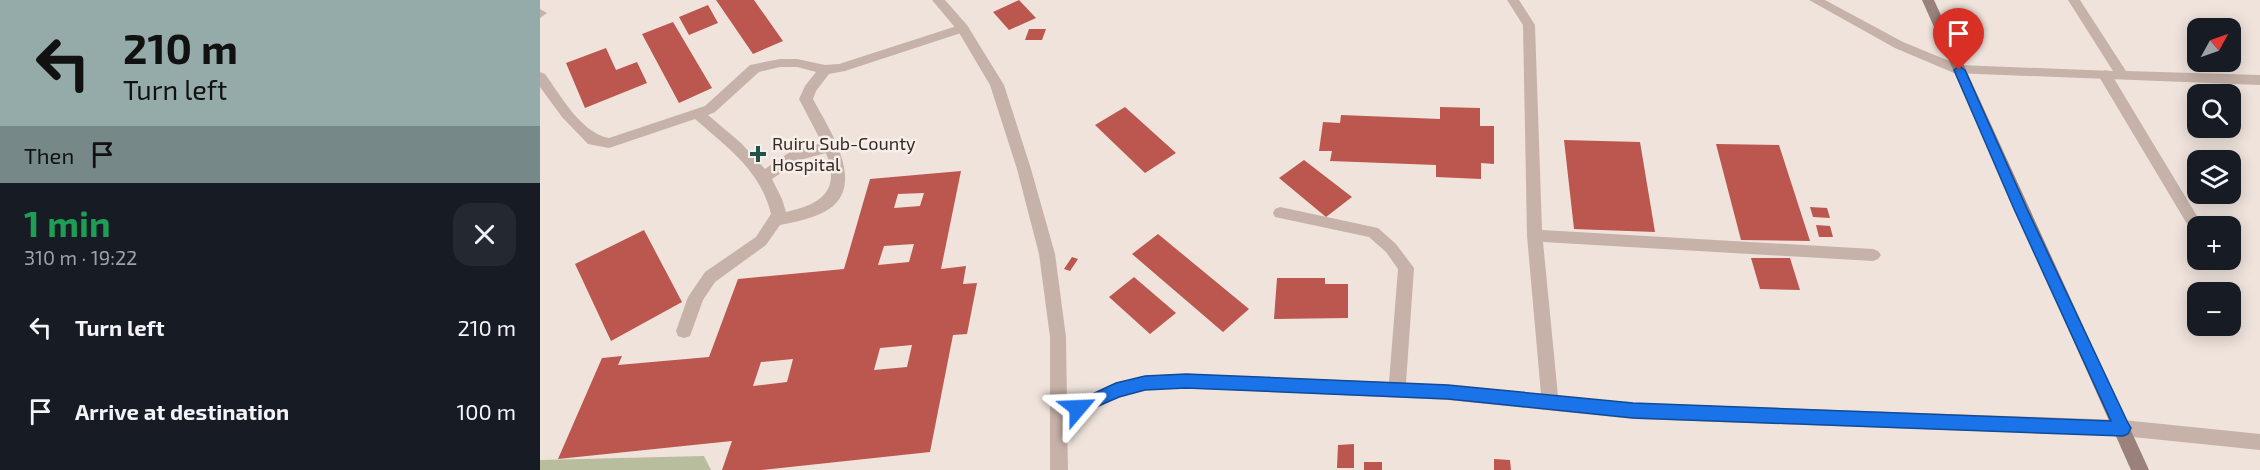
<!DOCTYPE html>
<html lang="en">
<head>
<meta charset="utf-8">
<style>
	:root { --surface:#171b24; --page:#242831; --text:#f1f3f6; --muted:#9ea1a6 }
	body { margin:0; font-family:"Exo 2",sans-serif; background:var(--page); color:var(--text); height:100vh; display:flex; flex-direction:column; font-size:22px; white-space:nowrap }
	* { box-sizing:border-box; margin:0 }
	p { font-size:20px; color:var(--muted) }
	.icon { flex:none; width:33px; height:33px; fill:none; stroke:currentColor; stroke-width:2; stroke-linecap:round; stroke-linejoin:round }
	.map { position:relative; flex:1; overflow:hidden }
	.panel { display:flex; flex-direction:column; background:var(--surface); width:540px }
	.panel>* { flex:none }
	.guide { background:#94abaa; color:#111; overflow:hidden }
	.needle { width:39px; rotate:50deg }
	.tools { position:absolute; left:1647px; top:18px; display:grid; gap:12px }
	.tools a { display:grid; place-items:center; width:54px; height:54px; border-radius:12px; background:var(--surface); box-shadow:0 3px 15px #0003; font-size:30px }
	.pin { position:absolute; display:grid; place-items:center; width:51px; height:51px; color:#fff; margin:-62px -26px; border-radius:50% 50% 50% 0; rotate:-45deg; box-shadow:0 0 6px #0007 }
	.pin .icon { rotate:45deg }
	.me { position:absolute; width:66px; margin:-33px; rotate:64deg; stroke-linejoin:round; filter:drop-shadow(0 0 4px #0008) }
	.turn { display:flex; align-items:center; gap:21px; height:126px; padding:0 24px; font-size:27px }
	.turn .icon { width:78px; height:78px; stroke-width:2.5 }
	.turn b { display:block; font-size:42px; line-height:51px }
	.then { display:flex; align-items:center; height:57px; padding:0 24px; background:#0003; gap:12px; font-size:22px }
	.round { display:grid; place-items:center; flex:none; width:63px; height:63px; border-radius:18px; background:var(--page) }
	.overview { display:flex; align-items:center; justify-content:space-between; height:102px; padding:0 24px }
	h1 { font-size:36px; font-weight:700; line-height:45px; color:#1e9e55 }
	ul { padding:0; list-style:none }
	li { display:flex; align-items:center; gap:18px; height:84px; padding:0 24px }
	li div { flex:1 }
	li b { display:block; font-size:22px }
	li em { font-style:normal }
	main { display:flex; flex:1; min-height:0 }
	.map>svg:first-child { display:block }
	.green { fill:#b8bd9e }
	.building { fill:#bb574f; fill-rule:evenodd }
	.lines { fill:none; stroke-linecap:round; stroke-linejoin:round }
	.lane { fill:#c6b2a9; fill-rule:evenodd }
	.street { fill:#c6b2a9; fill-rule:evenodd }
	.secondary { fill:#9a817b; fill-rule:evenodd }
	.route { fill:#1a73e8; stroke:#114b97; stroke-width:1.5 }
	.poi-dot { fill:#22524d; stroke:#f8eee8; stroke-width:2 }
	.labels { text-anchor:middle; stroke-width:5; stroke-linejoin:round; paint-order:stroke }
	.poi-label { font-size:18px; fill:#342a28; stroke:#f8eee8; text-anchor:start }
</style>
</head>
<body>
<main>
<section class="panel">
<div class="guide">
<div class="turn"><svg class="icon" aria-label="left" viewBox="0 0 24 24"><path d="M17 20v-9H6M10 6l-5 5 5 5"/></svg><div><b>210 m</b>Turn left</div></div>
<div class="then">Then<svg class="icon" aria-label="arrive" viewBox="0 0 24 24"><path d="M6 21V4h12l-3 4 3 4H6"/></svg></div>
</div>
<div class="overview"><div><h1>1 min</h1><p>310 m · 19:22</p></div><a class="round"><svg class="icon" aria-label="close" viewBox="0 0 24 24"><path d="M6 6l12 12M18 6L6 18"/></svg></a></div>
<ul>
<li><svg class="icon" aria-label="left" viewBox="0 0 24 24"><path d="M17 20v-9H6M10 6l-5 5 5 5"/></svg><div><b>Turn left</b></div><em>210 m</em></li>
<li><svg class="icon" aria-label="arrive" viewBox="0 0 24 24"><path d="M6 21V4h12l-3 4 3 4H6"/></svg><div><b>Arrive at destination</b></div><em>100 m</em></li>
</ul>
</section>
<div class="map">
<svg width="1720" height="470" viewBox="0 0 1720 470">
	<rect width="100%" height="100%" fill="#efe3dc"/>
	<path class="green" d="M164,456l7,14h-171v-10z"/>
	<path class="building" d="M176,0h38l29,41 -30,13z
		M479,0l17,18 -27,12 -16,-18z
		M168,5l10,18 -29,12 -10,-18z
		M133,22l39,66 -33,15 -37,-69z
		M489,29h17l-4,11h-17z
		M66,48l10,22 21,-8 10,21 -62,25 -19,-45z
		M585,107l51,46 -31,20 -50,-48z
		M900,107l40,1v18h14v38l-13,-1v16l-45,-2v-12l-106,-4 2,-10h-13l4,-29 17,1 1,-8 99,4z
		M1024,140l76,2 15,90 -81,-3z
		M1176,144l63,1 31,96 -69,-1z
		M764,160l48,37 -26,20 -47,-39z
		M421,171l-20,98 25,-3 -3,18 14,-1 -10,51 -14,1 -23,117 -169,18h-39l10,-29 -174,18 44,-101 20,-2 -4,9 91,-8 29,-78 106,-10 26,-90zM384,193l-4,13 -26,2 4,-14zM374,244l-5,18 -31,3 6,-19zM372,345l-5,22 -33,3 6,-22zM253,359l-6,23 -34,4 8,-24z
		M1270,207l17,1 3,10 -17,-1z
		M1276,225l14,1 3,11h-14z
		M104,230l38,72 -71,39 -36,-77z
		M618,234l91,75 -26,23 -91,-78z
		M532,257l6,2 -8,12 -6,-2z
		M1211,258h39l10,32 -40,-1z
		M594,277l42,36 -26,21 -41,-37z
		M737,278h48v6h23v34l-74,1z
		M814,444v24h-17l1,-23z
		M954,459l16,1 1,10h-17z
		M824,462h18v8h-18z"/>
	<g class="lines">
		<path class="lane" d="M1269,0h16l78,42 61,25 2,3 -2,3h-10l-59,-25z
			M0,9l7,4 -7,5z
			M423,24l6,4 -2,3 -122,40 -16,3 -13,17 -3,8c15,29 54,84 16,110 -14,9 -33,13 -49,16l-14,20 -51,37 -12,18 -13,36 -6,2 -6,-2 -2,-5 12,-34 17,-25 51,-35 15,-23c-10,-43 -44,-67 -76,-95l-86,29 -21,-4 -26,-27 -22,-30v-15l5,2c16,22 36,59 64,64l96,-32 45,-41 30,-6h17l28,6 14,-1zM240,67h17l19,5 -11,14 -6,13 23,44 -32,9 -25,17 -24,-26 -33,-28 7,-3 44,-40zM286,153c15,38 -5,51 -40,59l-4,-13 -10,-20 28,-19z
			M1565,70l5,2 93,154h-5v10l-5,-2 -95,-159z"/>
		<path class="street" d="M392,0h13l22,25 37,60 27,84 24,85 11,83 1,69 43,-21 35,-9 42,-2 202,8 9,-113 -12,-17 -17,-15 -94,-20 -2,-4 2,-4 5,-2 98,21 18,16 18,24 -8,115 135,11 -14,-158 -4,-211 -16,-25h12l16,25 7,205 331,19 5,2 3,4 -3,4 -5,2 -330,-19 15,154 75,7 490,17 137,14v16l-137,-14 -490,-17 -185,-19 -261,-12 -42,2 -26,7 -52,25 1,48h-18v-133l-11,-83 -22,-85 -27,-84 -32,-54z
			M1528,0h12l46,71 134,4v10l-306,-12 -2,-3 2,-3 5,-2 154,6z"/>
		<path class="secondary" d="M1382,0h12l215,470h-18z"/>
	</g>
	<path class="route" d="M1419,66l6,4 62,139 101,214 3,5 -3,6 -5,2 -490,-18 -185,-19 -262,-11 -41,2 -26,7 -41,18 -5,-2 -3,-5 3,-5 43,-20 29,-7 41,-2 262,11 185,18 478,18 -97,-212 -60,-139z"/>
	<path class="poi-dot" d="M215 145h6v6h6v6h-6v6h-6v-6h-6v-6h6z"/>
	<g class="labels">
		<g class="poi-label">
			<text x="232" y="150">Ruiru Sub-County<tspan x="232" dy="21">Hospital</tspan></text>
		</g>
	</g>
</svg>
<div class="tools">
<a><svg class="needle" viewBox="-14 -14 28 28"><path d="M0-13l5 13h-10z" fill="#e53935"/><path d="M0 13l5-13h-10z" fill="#9ea1a6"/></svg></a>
<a><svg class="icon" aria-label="search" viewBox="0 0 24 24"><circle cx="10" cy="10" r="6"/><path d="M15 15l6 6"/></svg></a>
<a><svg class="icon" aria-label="layers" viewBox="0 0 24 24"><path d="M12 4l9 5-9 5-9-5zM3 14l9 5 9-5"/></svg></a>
<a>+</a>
<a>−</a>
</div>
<div class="pin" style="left:1419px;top:70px;background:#d93025"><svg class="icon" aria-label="arrive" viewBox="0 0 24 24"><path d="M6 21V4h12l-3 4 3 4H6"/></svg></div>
<svg class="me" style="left:538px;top:408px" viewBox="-20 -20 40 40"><path d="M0-17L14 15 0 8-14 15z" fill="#1a73e8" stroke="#fff" stroke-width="4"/></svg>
</div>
</main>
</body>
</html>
